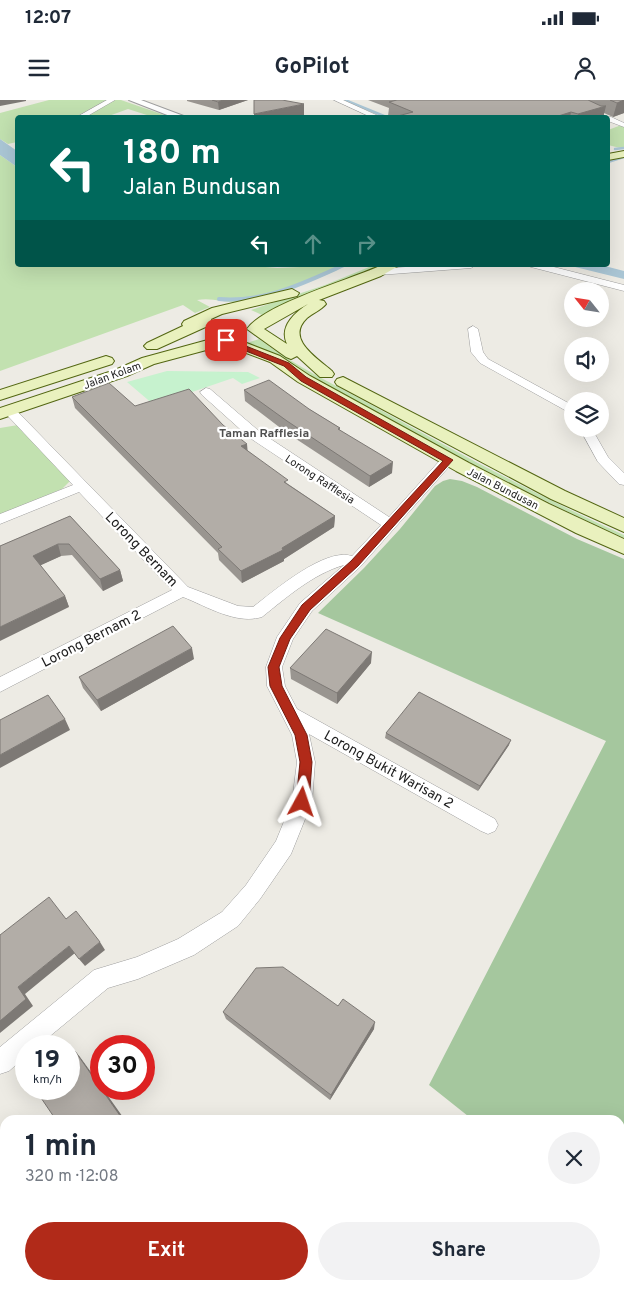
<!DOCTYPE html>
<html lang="en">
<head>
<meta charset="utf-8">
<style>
	:root { --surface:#fff; --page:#f2f2f3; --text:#1f2937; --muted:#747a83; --accent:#b12a19 }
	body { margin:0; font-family:Overpass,sans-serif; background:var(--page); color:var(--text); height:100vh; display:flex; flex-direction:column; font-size:19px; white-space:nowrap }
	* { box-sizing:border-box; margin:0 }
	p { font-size:16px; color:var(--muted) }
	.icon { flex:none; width:28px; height:28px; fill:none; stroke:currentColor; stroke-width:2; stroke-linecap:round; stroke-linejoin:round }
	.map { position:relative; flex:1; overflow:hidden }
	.sheet { position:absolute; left:0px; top:1015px; width:625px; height:175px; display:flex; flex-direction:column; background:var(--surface); border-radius:15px 15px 0 0; box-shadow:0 5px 20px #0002 }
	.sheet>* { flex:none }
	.hud { position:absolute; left:15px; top:15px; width:595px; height:152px; border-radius:5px; box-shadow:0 5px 20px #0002; background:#00695c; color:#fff; overflow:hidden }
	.needle { width:32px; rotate:300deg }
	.fabs { position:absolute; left:564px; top:182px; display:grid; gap:10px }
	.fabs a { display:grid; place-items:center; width:45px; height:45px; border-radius:50%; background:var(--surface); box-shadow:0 5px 20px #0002; font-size:25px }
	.speed { position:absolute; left:15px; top:935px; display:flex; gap:10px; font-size:25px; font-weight:700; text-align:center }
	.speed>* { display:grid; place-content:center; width:65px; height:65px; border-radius:50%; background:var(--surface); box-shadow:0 5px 20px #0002; line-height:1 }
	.speed small { font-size:12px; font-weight:400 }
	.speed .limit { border:8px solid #d22; background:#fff; color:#111 }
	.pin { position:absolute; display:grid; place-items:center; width:42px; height:42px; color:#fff; margin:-21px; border-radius:10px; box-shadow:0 2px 8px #0006 }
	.me { position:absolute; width:55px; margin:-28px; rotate:5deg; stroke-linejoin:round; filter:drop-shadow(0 0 4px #0008) }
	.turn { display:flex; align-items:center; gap:18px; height:105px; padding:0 25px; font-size:22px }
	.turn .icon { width:65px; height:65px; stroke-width:2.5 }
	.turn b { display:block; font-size:35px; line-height:42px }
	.lanes { display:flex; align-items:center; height:48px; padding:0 25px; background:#0003; justify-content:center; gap:25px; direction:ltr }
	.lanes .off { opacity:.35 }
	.round { display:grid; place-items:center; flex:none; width:52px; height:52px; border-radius:26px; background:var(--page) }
	.overview { display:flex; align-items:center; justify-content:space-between; height:85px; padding:0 25px }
	h1 { font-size:30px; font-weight:700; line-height:38px }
	.action { display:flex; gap:10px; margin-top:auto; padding:10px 25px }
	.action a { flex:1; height:58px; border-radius:30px; background:var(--accent); color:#fff; font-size:20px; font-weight:700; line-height:58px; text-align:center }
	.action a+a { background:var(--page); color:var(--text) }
	.status { display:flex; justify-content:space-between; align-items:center; height:35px; padding:0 25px; background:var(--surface); direction:ltr }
	.status svg { height:14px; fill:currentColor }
	header { display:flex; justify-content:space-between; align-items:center; height:65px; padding:0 25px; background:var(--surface); font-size:22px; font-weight:700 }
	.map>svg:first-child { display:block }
	.grass { fill:#c2e1b0 }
	.forest { fill:#a5c79e }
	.park { fill:#c6f2ce }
	.water { fill:#aac6d5 }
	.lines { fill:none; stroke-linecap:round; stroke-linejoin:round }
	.stream-far1 { stroke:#aac6d5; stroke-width:2.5 }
	.stream { stroke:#aac6d5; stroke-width:4 }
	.minor-casing { stroke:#9e9e9e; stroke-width:1 }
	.tertiary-casing { stroke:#9e9e9e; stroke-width:2 }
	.secondary-casing { stroke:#536612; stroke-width:2 }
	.minor { fill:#fff; fill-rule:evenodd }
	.tertiary { fill:#fff; fill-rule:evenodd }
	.secondary { fill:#e9f1be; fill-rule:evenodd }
	.wall { fill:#999590 }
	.shaded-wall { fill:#7d7975 }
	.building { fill:#b2ada7; stroke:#7d7975 }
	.route { fill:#b12a19; stroke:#731b10 }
	.labels { text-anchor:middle; stroke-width:4.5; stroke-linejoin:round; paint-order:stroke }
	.far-street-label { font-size:11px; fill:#1d1d1d; stroke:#fff }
	.far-neighbourhood-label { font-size:12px; font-weight:bold; fill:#505050; stroke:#fff }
	.street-label { font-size:14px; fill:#1d1d1d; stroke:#fff }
</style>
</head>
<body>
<div class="status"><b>12:07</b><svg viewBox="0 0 49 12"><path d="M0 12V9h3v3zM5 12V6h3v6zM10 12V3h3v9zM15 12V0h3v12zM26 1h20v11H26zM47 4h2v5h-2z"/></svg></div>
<header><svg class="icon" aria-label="menu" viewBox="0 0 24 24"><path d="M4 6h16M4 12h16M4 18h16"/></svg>GoPilot<svg class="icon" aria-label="person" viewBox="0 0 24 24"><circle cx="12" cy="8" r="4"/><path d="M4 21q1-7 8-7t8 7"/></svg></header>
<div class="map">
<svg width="624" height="1190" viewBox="0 0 624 1190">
	<rect width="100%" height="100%" fill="#edebe4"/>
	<path class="grass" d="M49,0h59l-33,17 -57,1 -1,24 -9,2 -8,-5v-26z
		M115,0h6l49,17h-17l-25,-8 -22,8 -26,1z
		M624,24v25l-16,-4v-15z
		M0,55l17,12 1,98h224l35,3 69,-3c-24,14 -80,33 -107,37 -15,1 -27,-5 -42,-2l13,7 -15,6 -12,-8 -183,66z
		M374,165h9l-100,39 -21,11 -11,-5 74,-25z
		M228,219l16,3 3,6c-7,12 -33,15 -39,0l9,-8z
		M259,239c36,27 78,47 118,69 81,45 163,89 247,127v3c-120,-54 -235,-119 -350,-183l-30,-11z
		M24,324l47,56 -9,9 -62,26v-87z"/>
	<path class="forest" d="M450,379l12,2 15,6 100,52 47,20v731l-24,-5h20v-165h-147l-44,-35 177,-344 -288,-128 46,-45 36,-39 35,-43 8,-5z"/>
	<path class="park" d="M167,271l81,1 12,6 -18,6 -9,-6 -79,27 -27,-23z"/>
	<path class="water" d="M0,39l17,12v16l-17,-12z
		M567,165h34l23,6v8z"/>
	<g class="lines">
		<path class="stream-far1" d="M345,0l39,16
			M615,49l9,-1
			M608,62l16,-5"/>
		<path class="stream" d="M219,199c45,4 85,-16 125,-34"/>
		<defs>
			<path id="minor" d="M107,0h8l-31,18h-9z
				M334,0h9l40,18h-10z
				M611,17l13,6v4l-16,-6v-3h-3z
				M432,165h44l-5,3 -92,7 -5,-3 5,-3z
				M529,165h17l78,20v6l-93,-24z
				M473,226l5,3 5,23 5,7 84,46v9l-92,-51 -9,-11 -3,-23z
				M206,288l4,1 50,43 129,85 54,-60h10l2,3 -95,107 -48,44 -19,28 -11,28 3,19 12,23 198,110 3,6 -3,6 -7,3 -7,-3 -172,-97 6,28 -3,40 -21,52 -31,45 -22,27 -44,29 -56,24 -30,9 -70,58h-12v10l-17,15 -9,3v-27l94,-77 43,-13 41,-18 44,-27 24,-27 30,-44 16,-39 5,-40 -5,-27 -25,-49 -1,-19 11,-30 23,-34 44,-38c-31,9 -57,32 -82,52 -26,8 -56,-11 -79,-20l-183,95v-15l172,-87 -93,-98 -79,32v-10l73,-29 -67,-71 -2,-3 2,-3h8l174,179 50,19 15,1c21,-16 72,-60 99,-51l29,-31 -131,-87 -48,-43 -2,-3z
				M580,329h12l16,28 16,16v12l-5,-1 -21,-22z"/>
			<path id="tertiary" d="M129,0h12l48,18h-14z"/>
			<path id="secondary" d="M624,51v6l-16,3v-6z
				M382,165h18l-19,11 -62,24 5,1 2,3c-5,6 -13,9 -19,14 -22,21 10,40 25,53l2,3 -2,3h-12l-23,-21 -6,3 -5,-2 -39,-28c17,-25 105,-50 135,-64zM308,204c-14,9 -29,23 -21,40l-23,-15z
				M292,189l7,4 -2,3 -75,18 -11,5 1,3 -2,3 -53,24h-10l-3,-3 3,-3 36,-17 -1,-2 2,-3 28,-13z
				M226,235l54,21 30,20 159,87 80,41 75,35v15l-48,-21 -120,-62 -158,-89 -28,-20 -45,-17 -71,19 -27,12 -127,43v-11l115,-38 27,-12z
				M106,256l6,2 2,3 -2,3 -112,36v-10z
				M343,277l222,114 59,27v14l-73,-33 -214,-114 -2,-3 2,-3z"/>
		</defs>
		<use href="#minor" class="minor-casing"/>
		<use href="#tertiary" class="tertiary-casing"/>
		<use href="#secondary" class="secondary-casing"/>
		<use href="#minor" class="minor"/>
		<use href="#tertiary" class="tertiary"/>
		<use href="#secondary" class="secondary"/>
	</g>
	<path class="wall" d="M187,0h61l-29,10 -32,-9z
		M368,0h256v13l-11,4 -9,-4 -1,5h-213l1,-1 -3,-1 1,-8z
		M244,290l65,19 31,19v2l52,43 -23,14 -82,-54 -42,-32z
		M72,297l63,9 112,38v6l41,34 47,32 -1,11 -50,32v2l-42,22 -23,-23 -1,-7 -143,-145z
		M70,416l50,54 3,11 -20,10 -31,-36 -11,1 -21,9 25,31 4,11 -69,-61z
		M194,559l-93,52 -18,-23 -4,-11z
		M371,563l-34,41 -46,-25 -1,-11z
		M386,633l123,12 -31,46 -93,-53z
		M338,906l36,23 -44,71 -104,-81 -3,-7z"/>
	<path class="shaded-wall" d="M0,0h26v1l-26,5z
		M223,0h25l-29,10 -1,-8z
		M624,0v13l-11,4 4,-14z
		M304,4v14h-50v-4z
		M606,6l-3,12h-25v-4z
		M571,12l-1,6h-18z
		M247,344l1,11 -7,-9z
		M393,362l-1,11 -23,14 1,-11z
		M335,416l-1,11 -50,32v2l-42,22 -1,-12 41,-23z
		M58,444l3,12 -24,11 -4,-11z
		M120,470l3,11 -20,10 -3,-12z
		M65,496l4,11 -69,34v-14z
		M192,548l2,11 -93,52 -4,-11z
		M372,552l-1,11 -34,41v-11z
		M65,619l5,11 -70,38v-13z
		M511,640l-2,5 -31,46 2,-5z
		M100,842l5,8 -20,16 -6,-7z
		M69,846l6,7 -50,41 8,12 -33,27v-12l18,-34z
		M375,922l-1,7 -44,71 1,-5z
		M75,951l5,6 21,29v3h2l22,31h-2z"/>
	<path class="building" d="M212,0h11l-5,2z
		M254,0h28l22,4 -50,10z
		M397,0h191l13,6h5l-28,8 -7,-2 -19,6h-162l23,-6 -24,-10z
		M610,0h14l-7,3z
		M269,280l40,29 31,19 -2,1 55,33 -23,14 -83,-55 -43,-31z
		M109,283l26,23 54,-17 34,36 24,19 -6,2 47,34 -4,2 51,34 -53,32 1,2 -42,21 -23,-22 4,-2 -150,-150z
		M70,416l50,54 -20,9 -31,-35h-11l-25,12 32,40 -65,31v-81z
		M173,526l19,22 -95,52 -18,-23z
		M326,529l46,23 -35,41 -47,-25z
		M419,592l92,48 -31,46 -94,-53z
		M48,595l17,24 -65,36v-35z
		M49,797l17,22 10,-8 24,31 -21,17 -10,-13 -51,41 8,12 -26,22v-86z
		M283,867l55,39 5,-7 32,23 -44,73 -108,-83 33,-44z
		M75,951l48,69h-67l-21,-31h34v-33z"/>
	<path class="route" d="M223,239h5l61,24 17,14 147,83 -95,106 -48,44 -20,29 -11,28 3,19 25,49 5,27 -3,40 -2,4 -5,2 -4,-2 -2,-4 4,-40 -5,-27 -25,-49 -2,-19 12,-29 22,-33 49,-44 92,-100 -142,-80 -17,-15 -61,-24z"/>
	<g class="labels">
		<g class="far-street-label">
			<text transform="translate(112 275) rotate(-20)" y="4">Jalan Kolam</text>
			<text transform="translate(320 379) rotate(33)" y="4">Lorong Rafflesia</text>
			<text transform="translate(503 388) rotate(27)" y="4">Jalan Bundusan</text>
		</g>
		<g class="far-neighbourhood-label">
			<text x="264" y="337">Taman Rafflesia</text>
		</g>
		<g class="street-label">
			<text transform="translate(142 449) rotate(46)" y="5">Lorong Bernam</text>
			<text transform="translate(91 538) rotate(-27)" y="5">Lorong Bernam 2</text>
			<text transform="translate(389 669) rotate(29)" y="5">Lorong Bukit Warisan 2</text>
		</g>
	</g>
</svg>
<div class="fabs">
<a><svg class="needle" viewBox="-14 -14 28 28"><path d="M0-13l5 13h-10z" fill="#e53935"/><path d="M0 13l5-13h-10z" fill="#747a83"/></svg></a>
<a><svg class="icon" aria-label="sound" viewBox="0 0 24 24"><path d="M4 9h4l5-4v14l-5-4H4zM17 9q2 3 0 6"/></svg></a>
<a><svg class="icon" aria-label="layers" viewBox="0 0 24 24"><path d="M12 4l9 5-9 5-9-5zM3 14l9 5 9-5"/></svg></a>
</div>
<div class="speed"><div>19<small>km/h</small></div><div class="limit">30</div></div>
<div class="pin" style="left:226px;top:240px;background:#d93025"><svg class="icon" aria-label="arrive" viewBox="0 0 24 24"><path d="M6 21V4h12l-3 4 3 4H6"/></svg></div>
<svg class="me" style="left:302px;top:702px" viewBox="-20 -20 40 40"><path d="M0-17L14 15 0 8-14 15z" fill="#b12a19" stroke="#fff" stroke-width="4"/></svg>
<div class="hud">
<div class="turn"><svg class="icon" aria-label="left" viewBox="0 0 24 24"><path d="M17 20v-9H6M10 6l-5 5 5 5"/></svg><div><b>180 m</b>Jalan Bundusan</div></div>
<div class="lanes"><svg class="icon" aria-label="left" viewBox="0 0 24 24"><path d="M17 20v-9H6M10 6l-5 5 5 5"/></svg><svg class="icon off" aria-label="ahead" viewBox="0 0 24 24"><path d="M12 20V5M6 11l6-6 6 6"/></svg><svg class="icon off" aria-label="right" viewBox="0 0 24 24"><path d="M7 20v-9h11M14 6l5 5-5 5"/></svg></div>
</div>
<section class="sheet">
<div class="overview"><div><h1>1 min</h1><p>320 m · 12:08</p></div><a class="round"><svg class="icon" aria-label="close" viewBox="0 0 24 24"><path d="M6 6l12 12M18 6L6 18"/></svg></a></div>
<div class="action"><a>Exit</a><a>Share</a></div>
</section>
</div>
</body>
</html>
